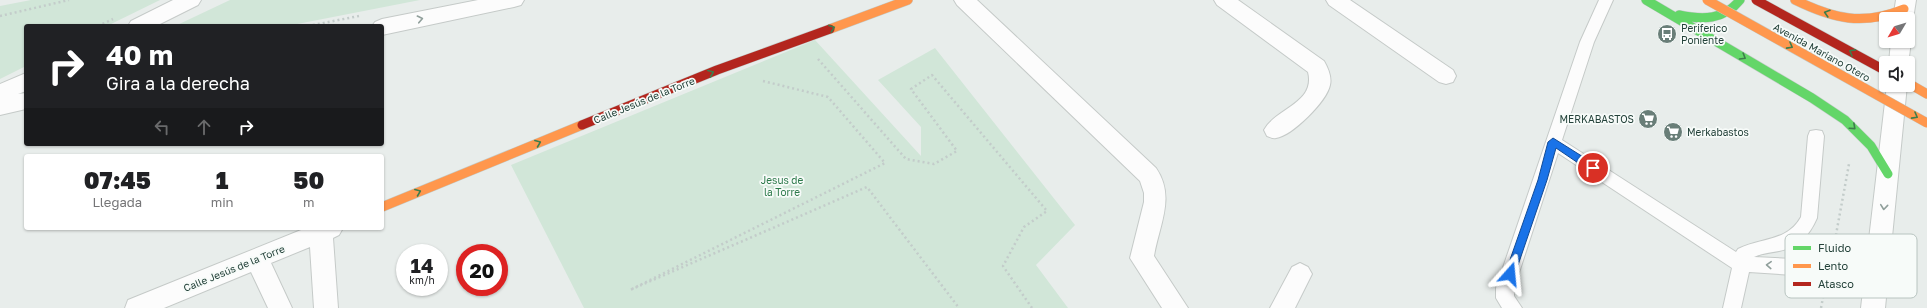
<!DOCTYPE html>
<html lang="es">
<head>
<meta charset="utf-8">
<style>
	:root { --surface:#fff; --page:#f2f2f2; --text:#202124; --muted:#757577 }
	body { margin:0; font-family:"Golos Text",sans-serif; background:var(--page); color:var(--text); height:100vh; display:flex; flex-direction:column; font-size:15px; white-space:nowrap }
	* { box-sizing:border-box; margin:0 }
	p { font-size:13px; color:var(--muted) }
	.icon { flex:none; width:22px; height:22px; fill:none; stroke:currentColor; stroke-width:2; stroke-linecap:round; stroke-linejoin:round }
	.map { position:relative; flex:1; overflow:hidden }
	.drawer { position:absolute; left:24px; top:154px; width:360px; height:76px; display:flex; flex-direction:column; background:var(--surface); border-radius:4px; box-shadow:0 1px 3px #0004 }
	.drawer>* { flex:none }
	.guide { position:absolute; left:24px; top:24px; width:360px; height:122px; border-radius:4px; box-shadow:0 1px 3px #0004; background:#202124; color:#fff; overflow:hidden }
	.needle { width:26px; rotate:232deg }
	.buttons { position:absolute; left:1879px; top:12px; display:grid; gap:8px }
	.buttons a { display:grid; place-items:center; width:36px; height:36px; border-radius:4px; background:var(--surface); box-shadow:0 1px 3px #0004; font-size:20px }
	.speed { position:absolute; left:396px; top:244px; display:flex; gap:8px; font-size:20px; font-weight:700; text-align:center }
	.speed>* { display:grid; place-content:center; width:52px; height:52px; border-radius:50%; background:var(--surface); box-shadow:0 1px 3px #0004; line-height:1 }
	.speed small { font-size:10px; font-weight:400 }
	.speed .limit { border:6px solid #d22; background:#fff; color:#111 }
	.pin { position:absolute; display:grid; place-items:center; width:34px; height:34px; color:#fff; margin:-17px; border:2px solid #fff; border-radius:50%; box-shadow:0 1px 4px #0007 }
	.me { position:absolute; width:44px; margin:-22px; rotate:18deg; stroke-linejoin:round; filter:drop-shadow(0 0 3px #0008) }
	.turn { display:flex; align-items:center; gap:14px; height:84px; padding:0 16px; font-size:18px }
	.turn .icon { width:52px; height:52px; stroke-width:2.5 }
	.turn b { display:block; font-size:28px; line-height:34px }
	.lanes { display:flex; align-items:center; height:38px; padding:0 16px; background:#0003; justify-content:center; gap:20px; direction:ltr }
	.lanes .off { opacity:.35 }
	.eta { display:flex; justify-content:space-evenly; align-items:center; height:68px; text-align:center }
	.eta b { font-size:24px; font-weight:800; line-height:28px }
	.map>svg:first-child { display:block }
	.green { fill:#d1e6d8 }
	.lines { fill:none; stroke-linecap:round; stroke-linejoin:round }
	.lane-casing { stroke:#c5cac8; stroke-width:2 }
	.street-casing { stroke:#c5cac8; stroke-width:2 }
	.fast-casing { stroke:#c3cbc8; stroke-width:10 }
	.slow-casing { stroke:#c3cbc8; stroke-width:10 }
	.jam-casing { stroke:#c3cbc8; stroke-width:10 }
	.path { stroke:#c3ccca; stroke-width:2.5; stroke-dasharray:2 3; stroke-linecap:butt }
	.lane { fill:#fcfcfc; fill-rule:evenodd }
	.street { fill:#fcfcfc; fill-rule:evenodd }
	.fast { stroke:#63d668; stroke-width:9 }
	.slow { stroke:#ff974d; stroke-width:9 }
	.jam { stroke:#b3261e; stroke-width:9 }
	.slow-bridge-casing { stroke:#c3ccc9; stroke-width:10; stroke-linecap:butt }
	.jam-bridge-casing { stroke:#c3ccc9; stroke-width:10; stroke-linecap:butt }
	.slow-bridge { stroke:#ff974d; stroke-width:9 }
	.jam-bridge { stroke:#b3261e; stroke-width:9 }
	.oneway { stroke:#3d7d4c }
	.oneway2 { stroke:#909f9b }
	.route { fill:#1a73e8; stroke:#114b97 }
	.labels { text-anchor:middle; stroke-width:3.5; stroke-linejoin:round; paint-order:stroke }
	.poi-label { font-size:10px; fill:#24423a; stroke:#f7fbf9; text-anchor:start }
	.street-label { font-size:10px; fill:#24423a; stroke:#f7fbf9 }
	.park-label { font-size:10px; fill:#2d7a4b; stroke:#f7fbf9 }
	.key { fill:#f7fbf9; stroke:#b8c4c0; stroke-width:1 }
	.key-label { font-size:11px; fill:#24423a }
</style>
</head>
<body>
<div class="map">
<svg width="1927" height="308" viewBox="0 0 1927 308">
	<rect width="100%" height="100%" fill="#e8edeb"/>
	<path class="green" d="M31,0h129l-53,26h-81v40l-26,13v-73z
		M230,0h190l-133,26h-112z
		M815,40l106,116v-29l-43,-47 57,-32 140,177 -39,40 32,43h-484l-73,-143z"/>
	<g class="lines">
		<defs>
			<path id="lane" d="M1599,0h14l-19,42 -32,98 174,112 2,-3c24,-12 49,-7 63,-32l7,-81 2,-5 6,-1 6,1 2,5 -7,82c-8,18 -18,29 -38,33 -9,2 -17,2 -25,6l39,2 85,-3 6,3 3,5 -3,5 -6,3 -85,3 -44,-3 -8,36h-18l9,-40 -174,-115 -44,135v8l8,12h-20l-6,-10v-10l84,-246z"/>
			<path id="street" d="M173,0h28l-3,5 -42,21h-28l3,-5z
				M478,0h46l-3,5 -7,2 -132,28v-9h-10l3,-4 7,-3z
				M954,0h23l179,168c20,29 3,57 -2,88l34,52h-26l-32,-50 14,-56v-9l-4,-12 -183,-176z
				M1214,0h24l86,61c4,7 8,16 6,24 -3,16 -38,51 -54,53 -3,1 -6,-1 -9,-2l-3,-6c12,-22 52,-27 44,-58l-91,-67z
				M1326,0h24l103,70 3,6 -3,6 -7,2 -7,-2 -110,-77z
				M1896,0h20l-3,19 -3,5 -2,1v-6h-15z
				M1908,36l3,5 -3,24v-2h-19l2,-22h17z
				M26,73v18l-8,3 8,-1v16l-26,6v-31z
				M1887,85h20l-22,223h-24z
				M306,228h37l-4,7 -6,3 5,70h-24l-4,-61 -39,16 21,45h-24l-17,-36 -87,36h-39l3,-8z
				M1300,263l8,4 4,7 -17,34h-25l22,-41z"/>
			<path id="fast" d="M1646,0l166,98 33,22 26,26 17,28
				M1679,15c24,5 45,5 61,-15"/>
			<path id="slow" d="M1795,0c39,19 68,26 109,9
				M830,29l78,-29
				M1908,83l19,11
				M382,207l200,-82"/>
			<path id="jam" d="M582,125l135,-55 113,-41"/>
		</defs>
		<use href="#lane" class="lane-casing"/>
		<use href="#street" class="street-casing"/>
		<use href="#fast" class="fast-casing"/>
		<use href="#slow" class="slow-casing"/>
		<use href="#jam" class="jam-casing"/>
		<path class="path" d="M0,16l69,-16
			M98,26l15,-7
			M308,26l51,-10
			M818,59l88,100 28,5 23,-13 -46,-62 21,-14 115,136 -23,16 -21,39 29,42
			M763,81l65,16 57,66 -255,127 237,-103 92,121
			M1835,240l14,-76
			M1821,308l3,-16"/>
		<use href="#lane" class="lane"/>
		<use href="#street" class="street"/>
		<use href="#fast" class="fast"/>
		<use href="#slow" class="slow"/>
		<use href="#jam" class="jam"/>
		<defs>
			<path id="slow-bridge" d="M1707,0l220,123"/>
			<path id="jam-bridge" d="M1756,0l130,71"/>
		</defs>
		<use href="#slow-bridge" class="slow-bridge-casing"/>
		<use href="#jam-bridge" class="jam-bridge-casing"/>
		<use href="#slow-bridge" class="slow-bridge"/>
		<use href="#jam-bridge" class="jam-bridge"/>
	</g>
	<defs><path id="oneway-chevron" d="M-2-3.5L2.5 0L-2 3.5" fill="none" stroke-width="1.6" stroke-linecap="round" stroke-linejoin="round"/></defs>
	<g class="oneway">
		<use href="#oneway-chevron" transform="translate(1827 13) rotate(-163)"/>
		<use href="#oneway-chevron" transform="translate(832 28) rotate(-20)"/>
		<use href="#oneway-chevron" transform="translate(1790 46) rotate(29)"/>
		<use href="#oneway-chevron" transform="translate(1852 52) rotate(-151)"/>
		<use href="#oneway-chevron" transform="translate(1743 57) rotate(31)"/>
		<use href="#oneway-chevron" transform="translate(711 73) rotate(-22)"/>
		<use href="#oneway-chevron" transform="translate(1915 116) rotate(29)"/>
		<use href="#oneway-chevron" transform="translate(1853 127) rotate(42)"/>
		<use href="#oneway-chevron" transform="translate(538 143) rotate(-22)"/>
		<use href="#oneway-chevron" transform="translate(418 192) rotate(-22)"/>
	</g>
	<g class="oneway2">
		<use href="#oneway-chevron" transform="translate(420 19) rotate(-12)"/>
		<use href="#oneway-chevron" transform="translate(1884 207) rotate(96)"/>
		<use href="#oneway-chevron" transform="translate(1769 265) rotate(-177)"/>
	</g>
	<path class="route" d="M1553,138l43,27 2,3 -2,3h-6l-34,-23 -9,32 -32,94 -5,4 -5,-4 33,-94 10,-38z"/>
	<defs>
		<symbol id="bus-disc" viewBox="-11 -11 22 22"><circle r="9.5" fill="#697e78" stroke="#f7fbf9"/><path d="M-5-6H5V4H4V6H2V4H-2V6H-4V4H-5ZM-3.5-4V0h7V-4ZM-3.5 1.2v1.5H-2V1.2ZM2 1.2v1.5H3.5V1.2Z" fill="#fff"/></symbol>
		<symbol id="supermarket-disc" viewBox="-11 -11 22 22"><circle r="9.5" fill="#697e78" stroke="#f7fbf9"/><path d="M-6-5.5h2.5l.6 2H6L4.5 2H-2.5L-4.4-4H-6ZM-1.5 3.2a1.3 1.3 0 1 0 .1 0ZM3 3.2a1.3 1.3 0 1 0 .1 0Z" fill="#fff"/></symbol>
	</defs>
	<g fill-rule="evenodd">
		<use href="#bus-disc" x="1656" y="23" width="22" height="22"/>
		<use href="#supermarket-disc" x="1637" y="108" width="22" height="22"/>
		<use href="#supermarket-disc" x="1662" y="121" width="22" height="22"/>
	</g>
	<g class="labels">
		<g class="poi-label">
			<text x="1681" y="32">Periferico<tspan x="1681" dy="12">Poniente</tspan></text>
			<text x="1634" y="123" text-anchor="end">MERKABASTOS</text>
			<text x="1687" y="136">Merkabastos</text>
		</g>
		<g class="street-label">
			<text transform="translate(1822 52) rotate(29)" y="4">Avenida Mariano Otero</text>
			<text transform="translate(644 100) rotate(-22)" y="4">Calle Jesús de la Torre</text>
			<text transform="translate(234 268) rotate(-22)" y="4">Calle Jesús de la Torre</text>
		</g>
		<g class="park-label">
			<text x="782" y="184">Jesus de<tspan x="782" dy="12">la Torre</tspan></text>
		</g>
	</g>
	<rect x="1785" y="234" width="132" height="64" rx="6" class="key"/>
	<rect x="1793" y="246" width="18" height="4" fill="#63d668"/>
	<rect x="1793" y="264" width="18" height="4" fill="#ff974d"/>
	<rect x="1793" y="282" width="18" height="4" fill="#b3261e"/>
	<g class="key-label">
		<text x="1818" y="252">Fluido</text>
		<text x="1818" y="270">Lento</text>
		<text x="1818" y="288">Atasco</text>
	</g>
</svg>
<div class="buttons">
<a><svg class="needle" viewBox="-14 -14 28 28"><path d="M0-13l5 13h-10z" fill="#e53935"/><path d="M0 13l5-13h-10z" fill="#757577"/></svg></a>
<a><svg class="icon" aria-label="sound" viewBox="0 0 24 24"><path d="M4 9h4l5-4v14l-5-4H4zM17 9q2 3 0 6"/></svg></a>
</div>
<div class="speed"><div>14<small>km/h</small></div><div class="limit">20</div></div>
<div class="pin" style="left:1593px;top:168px;background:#d93025"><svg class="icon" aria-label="arrive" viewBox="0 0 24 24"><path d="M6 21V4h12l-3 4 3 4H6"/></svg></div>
<svg class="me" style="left:1510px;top:274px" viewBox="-20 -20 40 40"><path d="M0-17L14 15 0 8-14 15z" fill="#1a73e8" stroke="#fff" stroke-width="4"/></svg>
<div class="guide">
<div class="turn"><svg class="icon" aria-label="right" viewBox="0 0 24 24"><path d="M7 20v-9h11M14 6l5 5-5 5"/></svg><div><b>40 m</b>Gira a la derecha</div></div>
<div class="lanes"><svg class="icon off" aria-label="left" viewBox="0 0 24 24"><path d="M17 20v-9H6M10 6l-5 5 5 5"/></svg><svg class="icon off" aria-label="ahead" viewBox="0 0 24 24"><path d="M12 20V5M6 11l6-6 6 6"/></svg><svg class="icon" aria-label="right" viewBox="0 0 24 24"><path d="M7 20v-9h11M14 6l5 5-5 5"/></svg></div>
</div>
<section class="drawer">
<div class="eta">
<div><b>07:45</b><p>Llegada</p></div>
<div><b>1</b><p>min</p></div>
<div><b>50</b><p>m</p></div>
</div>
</section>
</div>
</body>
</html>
